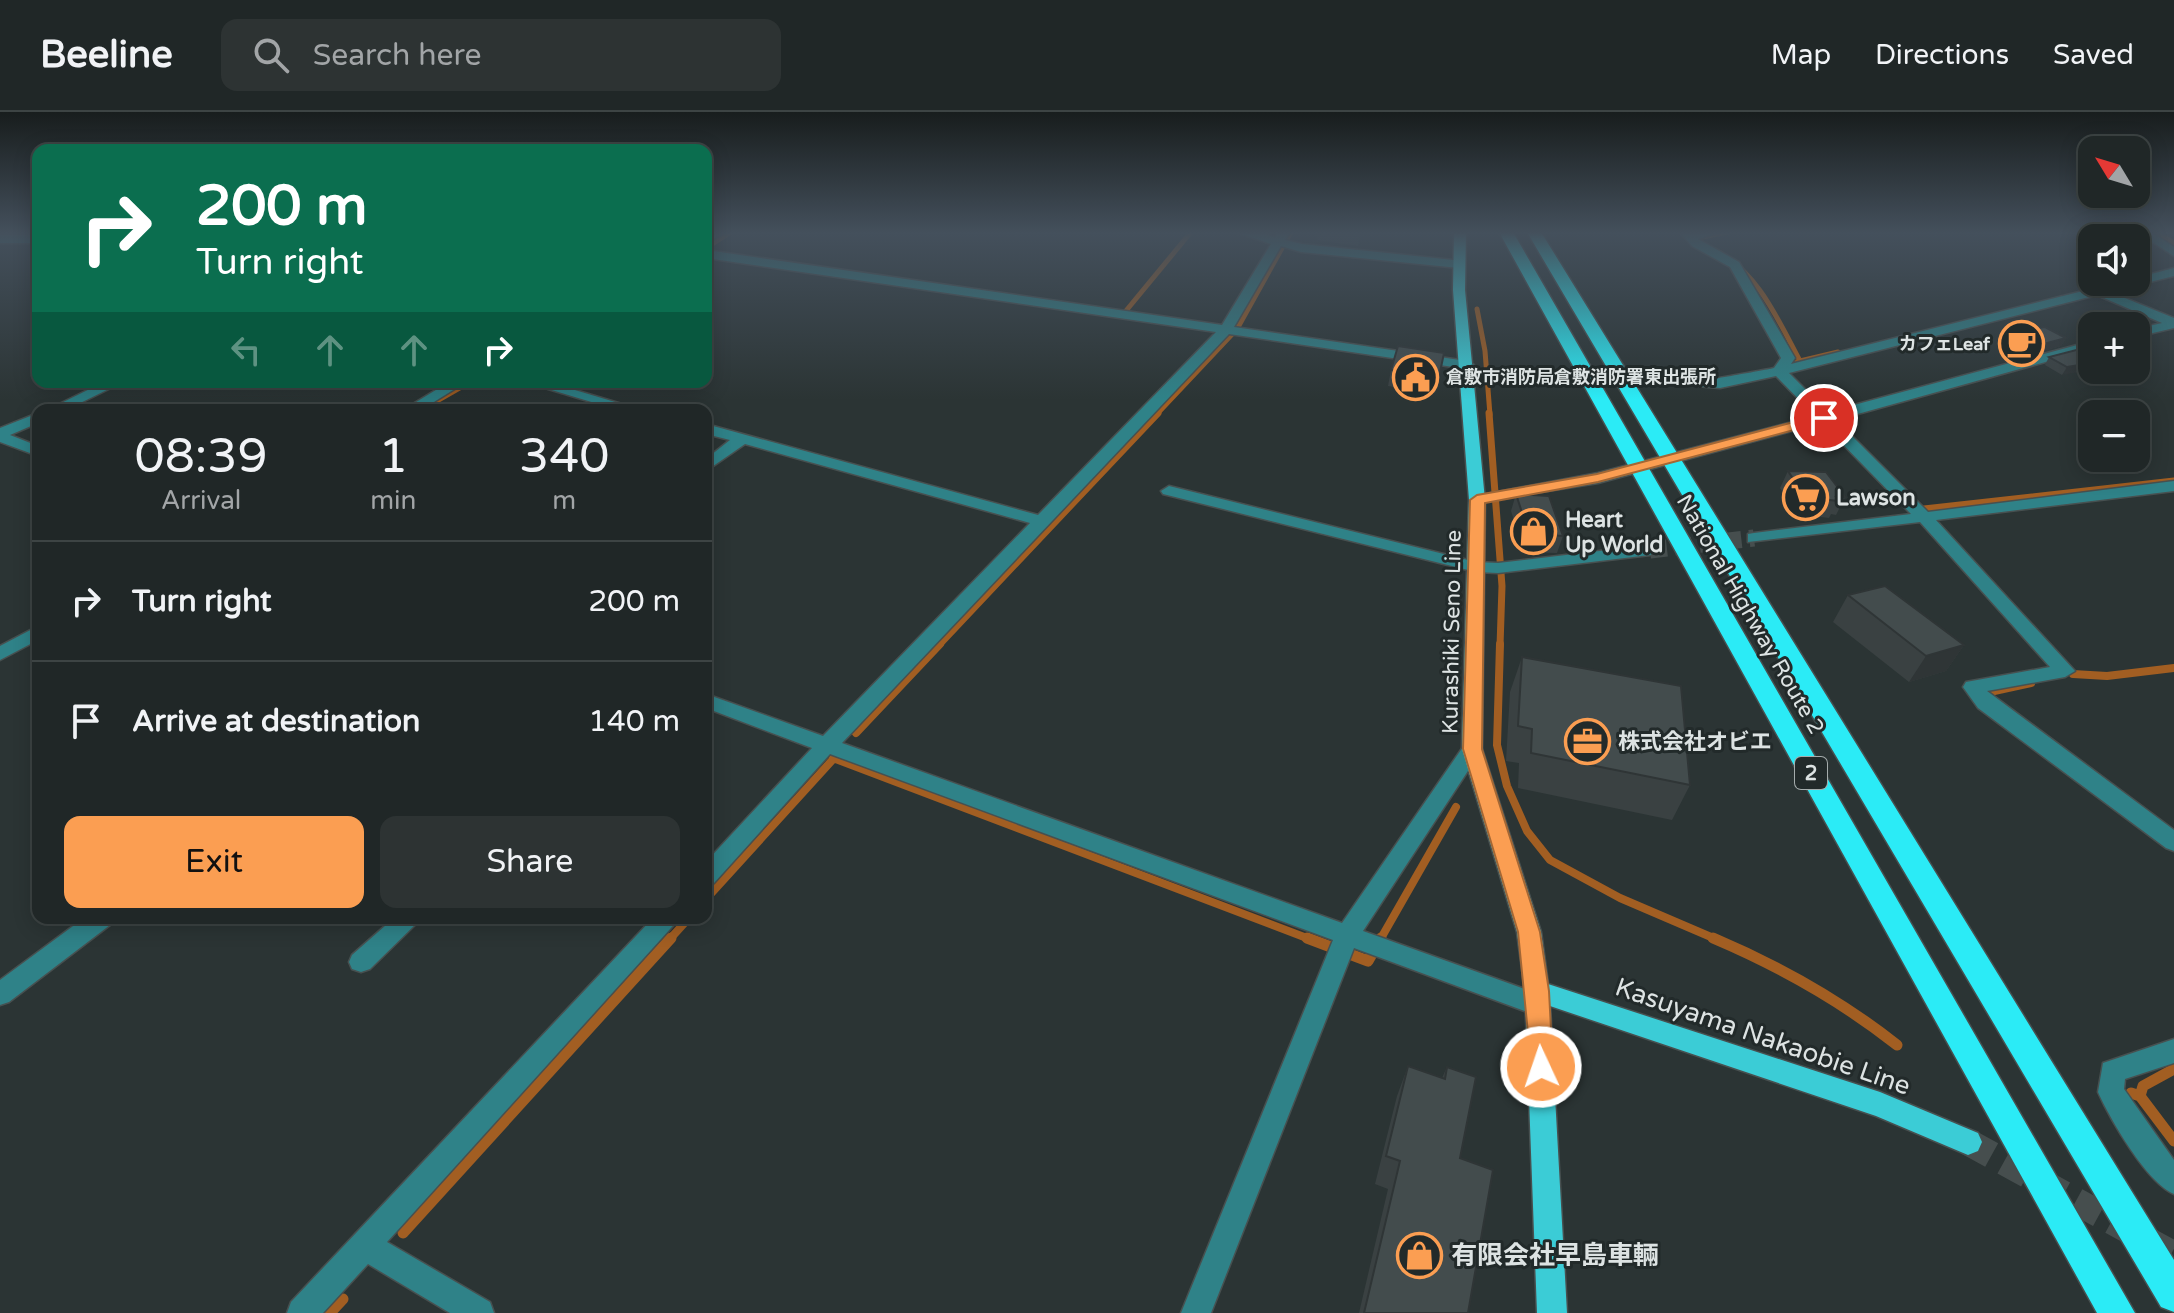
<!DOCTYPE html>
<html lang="en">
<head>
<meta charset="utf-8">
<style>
	:root { --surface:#202727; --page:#2d3333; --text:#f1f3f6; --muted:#a2a5a7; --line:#3d4444; --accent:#fb9e52 }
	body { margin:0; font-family:"Varela Round","Noto Sans JP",sans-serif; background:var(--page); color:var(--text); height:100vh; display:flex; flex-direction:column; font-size:30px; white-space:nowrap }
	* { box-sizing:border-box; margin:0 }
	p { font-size:26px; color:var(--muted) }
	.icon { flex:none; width:44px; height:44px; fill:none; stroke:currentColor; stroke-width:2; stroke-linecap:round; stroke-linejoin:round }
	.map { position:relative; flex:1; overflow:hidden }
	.drawer { position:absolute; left:32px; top:292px; width:680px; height:520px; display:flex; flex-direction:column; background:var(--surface); border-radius:16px; box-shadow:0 4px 20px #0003,0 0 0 2px var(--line) }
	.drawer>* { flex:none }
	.top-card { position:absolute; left:32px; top:32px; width:680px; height:244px; border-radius:16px; box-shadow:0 4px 20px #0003,0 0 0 2px var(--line); background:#0b6e4f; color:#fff; overflow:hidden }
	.needle { width:52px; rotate:308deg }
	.fabs { position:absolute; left:2078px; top:24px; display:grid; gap:16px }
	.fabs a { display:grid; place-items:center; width:72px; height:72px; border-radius:16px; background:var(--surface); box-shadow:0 4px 20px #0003,0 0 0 2px var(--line); font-size:40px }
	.pin { position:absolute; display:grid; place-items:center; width:68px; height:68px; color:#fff; margin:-34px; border:4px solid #fff; border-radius:50%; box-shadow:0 2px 8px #0007 }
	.me { position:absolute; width:88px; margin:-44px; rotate:357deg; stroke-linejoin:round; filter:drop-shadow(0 0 6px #0008) }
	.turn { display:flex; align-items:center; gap:28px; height:168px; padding:0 32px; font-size:36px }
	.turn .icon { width:104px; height:104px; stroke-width:2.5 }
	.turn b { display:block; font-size:56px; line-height:68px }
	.lanes { display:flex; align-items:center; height:76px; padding:0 32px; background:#0003; justify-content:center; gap:40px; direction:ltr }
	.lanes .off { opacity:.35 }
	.eta { display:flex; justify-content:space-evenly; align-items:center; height:136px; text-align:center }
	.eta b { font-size:48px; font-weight:600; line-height:56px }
	.button { display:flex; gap:16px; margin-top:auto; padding:16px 32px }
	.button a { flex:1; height:92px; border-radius:16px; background:var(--accent); color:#111; font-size:32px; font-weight:600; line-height:92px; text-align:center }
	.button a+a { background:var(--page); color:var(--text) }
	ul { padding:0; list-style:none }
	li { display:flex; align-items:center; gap:24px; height:120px; padding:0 32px; border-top:2px solid var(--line) }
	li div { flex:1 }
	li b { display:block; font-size:30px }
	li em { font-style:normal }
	header { display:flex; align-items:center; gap:48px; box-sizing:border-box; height:112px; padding:0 40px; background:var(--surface); border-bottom:2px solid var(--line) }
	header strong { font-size:38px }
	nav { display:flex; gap:44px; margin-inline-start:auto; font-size:28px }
	.search { width:560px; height:72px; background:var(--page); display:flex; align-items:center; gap:20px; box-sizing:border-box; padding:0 28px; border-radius:16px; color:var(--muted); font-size:30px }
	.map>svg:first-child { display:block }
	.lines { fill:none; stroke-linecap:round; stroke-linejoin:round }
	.stream-far3 { stroke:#a25e22; stroke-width:5 }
	.stream-far2 { stroke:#a25e22; stroke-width:7 }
	.stream-far1 { stroke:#a25e22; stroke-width:8 }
	.stream { stroke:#a25e22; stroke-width:11 }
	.minor-tunnel { stroke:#464e4e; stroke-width:17; stroke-dasharray:17 8; stroke-linecap:butt }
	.major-tunnel { stroke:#464e4e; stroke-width:27; stroke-dasharray:27 14; stroke-linecap:butt }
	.minor-casing { stroke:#475050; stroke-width:3 }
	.major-casing { stroke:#475050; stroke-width:3 }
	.highway-casing { stroke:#475050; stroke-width:3 }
	.minor { fill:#2f8288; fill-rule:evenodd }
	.major { fill:#3bccd6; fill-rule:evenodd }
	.highway { fill:#2bebf6; fill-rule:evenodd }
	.wall { fill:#3a4142 }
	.shaded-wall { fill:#2f3536 }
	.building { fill:#434c4d; stroke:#2f3536; stroke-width:2 }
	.route { fill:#fb9e52; stroke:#a36735; stroke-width:2 }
	.labels { text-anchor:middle; stroke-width:6; stroke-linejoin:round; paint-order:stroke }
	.far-poi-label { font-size:18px; font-weight:bold; fill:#dde3e3; stroke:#222a2a; text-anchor:end }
	.shield { fill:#222a2a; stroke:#a5acac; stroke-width:2 }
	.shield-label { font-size:20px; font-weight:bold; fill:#dde3e3 }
	.poi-label { font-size:22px; font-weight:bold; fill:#dde3e3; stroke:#222a2a; text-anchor:start }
	.street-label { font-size:22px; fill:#dde3e3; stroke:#222a2a }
	.near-street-label { font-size:26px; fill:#dde3e3; stroke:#222a2a }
	.near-poi-label { font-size:26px; font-weight:bold; fill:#dde3e3; stroke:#222a2a; text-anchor:start }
</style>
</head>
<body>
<header>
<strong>Beeline</strong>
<div class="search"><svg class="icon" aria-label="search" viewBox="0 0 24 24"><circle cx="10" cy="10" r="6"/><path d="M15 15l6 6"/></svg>Search here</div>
<nav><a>Map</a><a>Directions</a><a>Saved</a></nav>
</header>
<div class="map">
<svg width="2174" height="1201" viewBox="0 0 2174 1201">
	<rect width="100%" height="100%" fill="#2b3434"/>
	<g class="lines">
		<path class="stream-far3" d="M2157,120l17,11
			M1697,126l31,-6
			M706,136l25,-16
			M1715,138c43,22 63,70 85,111l-3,1
			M1477,197l8,42 5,64
			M1125,200l66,-80
			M1800,249l38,-9
			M421,298l49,-28
			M1156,303l81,-86 54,-97"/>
		<path class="stream-far2" d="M1489,301l13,173 -2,60
			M1924,397l250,-28
			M938,534l220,-233"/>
		<path class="stream-far1" d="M1500,532l-3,101 10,41 20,45 23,29 70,38 98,42
			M2073,562l34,2 67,-8
			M1991,586l-6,-5 46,-10
			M856,621l84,-89
			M833,646l479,182
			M706,787l130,-143
			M669,828l20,-22
			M1380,828l76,-133"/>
		<path class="stream" d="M1307,826l61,23 13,-23
			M1713,826c66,28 127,62 184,107
			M2131,981l9,3 34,45
			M2140,984l3,-10 31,-17
			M403,1121l268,-295
			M330,1201l13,-14"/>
		<path class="minor-tunnel" d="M1650,438l104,-12"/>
		<path class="major-tunnel" d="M1968,1030l206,113"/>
		<defs>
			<path id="minor" d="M711,120h14l-19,12v-9z
				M1236,120h20l19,5 3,-5h12l-5,8 17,4 161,17v6l-4,1 -158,-16 -20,-6 -47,81 233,34 7,4 -7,4 -238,-35 -387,409 500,180 123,-179h14l3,5 -3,5 -116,177 184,66 4,8 -4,8 -9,3 -184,-68 -143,365h-30l152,-373 -503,-186 -116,129 -8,3v-24l106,-114 -106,-40v-14l117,42 207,-213 -285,-79 -39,27v-12l24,-19 -24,-6v-10l332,91 178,-183 -510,-74v-8l516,75 49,-81z
				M1680,120h39l-21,7 41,23 56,96 -4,6 328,-82h17v-4l38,-10v8l-64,16 64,26v10l-38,9v-8l26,-6 -65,-28 -308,78 39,39 264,-71v8l-256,71 92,92 246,-31v10l-238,29 139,151 -10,6 -78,14 187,139v21l-8,-3 -188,-140 -15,-21 3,-5 84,-15 -130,-145 -172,20v-8l6,-1 157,-19 -89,-91 -224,60 -127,20v-6l127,-24 217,-57 -39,-40 -56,12 -23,-2 -2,-3c3,-2 67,-12 79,-15l7,-10 -51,-91 -38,-21z
				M2137,120h14l23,15v9z
				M0,123h38v8h-38z
				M104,270h19l-57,28h-19z
				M449,270h17l-45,28h-18z
				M525,270h23l94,28h-24z
				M38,301v10l-28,12 28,11v10l-38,-14v-14z
				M1169,374l307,76 22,1 152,-18 9,5 -9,5 -152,18 -22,-1 -313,-78 -2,-3z
				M38,514v14l-38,20v-14z
				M84,806h30l-4,7 -101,77 -9,3v-25z
				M394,806h28l-52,51 -9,3 -9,-3 -3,-7 3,-7z
				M653,806h27l-293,324 103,60 4,11h-44l-82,-49 -45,49h-36l4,-11z
				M2174,927v24l-49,16 -1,10 50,71v34c-27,-11 -64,-75 -76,-102l5,-29z"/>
			<path id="major" d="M1454,120h12l-1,58 20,210 -3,249 59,183 7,52 332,108 98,41 4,9 -4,9 -10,4 -92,-39 -326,-110 17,307h-30l-12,-322 -8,-59 -55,-183 7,-249 -16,-210z"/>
			<path id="highway" d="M1499,120h14l622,1081h-38z
				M1527,120h14l633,1028v52l-13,-5z"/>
		</defs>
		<use href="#minor" class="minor-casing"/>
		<use href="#major" class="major-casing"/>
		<use href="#highway" class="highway-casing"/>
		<use href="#minor" class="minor"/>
		<use href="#major" class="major"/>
		<use href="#highway" class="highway"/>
	</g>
	<path class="wall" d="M1318,120h48l-8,14 -41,-6z
		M2006,221l60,5 -5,8 -34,9 -25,-14z
		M2092,240l-30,23 -17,-10 4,-8z
		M1444,241l-9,40 -47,-7 3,-16z
		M1788,359l57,26 -9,18 -5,-1 -2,4 -32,-4 -17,-26z
		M1516,382l47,42 -6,17 -33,-1 -13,-41z
		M1848,483l116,50 -18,26 -37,11 -76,-60z
		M1522,545l168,128 -18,35 -154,-32 1,-25 -13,-2 4,-69z
		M1408,954l34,12 5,-11 13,91 8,155h-109l29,-124 -13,-5 22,-88z"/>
	<path class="shaded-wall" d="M1361,120h5l-8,14z
		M2066,226l-5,8 -34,9 5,-8z
		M2092,251v7l-30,5 5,-8z
		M1964,533l-18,26 -37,11 17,-26z"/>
	<path class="building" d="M2045,215l21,11 -34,9 -26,-14z
		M1398,234l46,7 -5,24 -48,-7z
		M2084,236l8,4v11l-25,4 -18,-10z
		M1788,359l38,1 19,25h-9l2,4 -33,-4z
		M1516,382l33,2 14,40 -34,-2z
		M1885,474l79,59 -38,11 -78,-61z
		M1522,545l159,29 9,99 -159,-32 1,-24 -14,-3z
		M1408,954l37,13 2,-12 29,10 -16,81 33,12 -25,143h-104l36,-152 -14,-5z"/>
	<linearGradient id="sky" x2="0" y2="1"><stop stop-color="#181d1d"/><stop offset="0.42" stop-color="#44505c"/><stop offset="1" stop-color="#44505c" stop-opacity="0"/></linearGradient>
	<rect width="2174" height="288" fill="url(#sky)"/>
	<path class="route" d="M1824,302l4,2v5l-230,61 -113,21 -3,246 58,183 9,59 4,76 -4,7 -8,3 -9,-3 -14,-142 -55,-183 7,-249 7,-5 120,-21z"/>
	<defs>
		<symbol id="cafe-ring" viewBox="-11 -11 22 22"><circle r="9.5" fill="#222a2a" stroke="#fb9e52" stroke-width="1.5"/><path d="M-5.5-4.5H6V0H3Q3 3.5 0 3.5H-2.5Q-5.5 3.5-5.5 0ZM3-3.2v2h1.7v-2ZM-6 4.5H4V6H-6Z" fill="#fb9e52"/></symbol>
		<symbol id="civic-ring" viewBox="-11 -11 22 22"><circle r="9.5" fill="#222a2a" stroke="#fb9e52" stroke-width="1.5"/><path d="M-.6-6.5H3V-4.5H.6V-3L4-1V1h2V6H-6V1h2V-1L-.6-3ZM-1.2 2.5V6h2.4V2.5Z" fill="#fb9e52"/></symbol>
		<symbol id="supermarket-ring" viewBox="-11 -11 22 22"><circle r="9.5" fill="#222a2a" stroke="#fb9e52" stroke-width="1.5"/><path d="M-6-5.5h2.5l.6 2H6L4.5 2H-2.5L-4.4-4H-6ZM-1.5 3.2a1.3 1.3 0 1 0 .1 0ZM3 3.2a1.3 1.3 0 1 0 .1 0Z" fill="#fb9e52"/></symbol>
		<symbol id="shop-ring" viewBox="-11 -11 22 22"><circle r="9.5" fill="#222a2a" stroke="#fb9e52" stroke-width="1.5"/><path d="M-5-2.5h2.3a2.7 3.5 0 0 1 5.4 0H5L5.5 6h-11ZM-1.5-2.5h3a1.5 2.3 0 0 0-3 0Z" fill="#fb9e52"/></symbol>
		<symbol id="office-ring" viewBox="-11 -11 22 22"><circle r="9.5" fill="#222a2a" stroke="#fb9e52" stroke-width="1.5"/><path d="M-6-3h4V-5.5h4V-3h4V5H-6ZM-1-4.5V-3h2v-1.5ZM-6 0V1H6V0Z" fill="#fb9e52"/></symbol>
	</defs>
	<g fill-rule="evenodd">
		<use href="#cafe-ring" x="1996" y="206" width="51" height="51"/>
		<use href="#civic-ring" x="1390" y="240" width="51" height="51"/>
		<use href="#supermarket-ring" x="1780" y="360" width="51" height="51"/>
		<use href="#shop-ring" x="1508" y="394" width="51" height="51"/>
		<use href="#office-ring" x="1562" y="604" width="51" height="51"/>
		<use href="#shop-ring" x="1394" y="1118" width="51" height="51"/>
	</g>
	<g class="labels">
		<g class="far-poi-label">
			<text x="1990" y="238">カフェLeaf</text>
			<text x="1446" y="271" text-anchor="start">倉敷市消防局倉敷消防署東出張所</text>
		</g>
		<rect class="shield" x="1795" y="645" width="32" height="32" rx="6"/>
		<g class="shield-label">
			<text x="1811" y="668">2</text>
		</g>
		<g class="poi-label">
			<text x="1836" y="393">Lawson</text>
			<text x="1565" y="415">Heart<tspan x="1565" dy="25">Up World</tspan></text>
			<text x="1618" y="637">株式会社オビエ</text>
		</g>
		<g class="street-label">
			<text transform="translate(1751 502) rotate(60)" y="8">National Highway Route 2</text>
			<text transform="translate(1451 520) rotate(-89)" y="8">Kurashiki Seno Line</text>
		</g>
		<g class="near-street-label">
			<text transform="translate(1763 924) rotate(19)" y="9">Kasuyama Nakaobie Line</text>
		</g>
		<g class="near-poi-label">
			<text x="1451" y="1152">有限会社早島車輛</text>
		</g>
	</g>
</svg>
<div class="fabs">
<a><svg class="needle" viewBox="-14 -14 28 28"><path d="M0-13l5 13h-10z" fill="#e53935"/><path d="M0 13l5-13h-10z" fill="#a2a5a7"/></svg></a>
<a><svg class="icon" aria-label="sound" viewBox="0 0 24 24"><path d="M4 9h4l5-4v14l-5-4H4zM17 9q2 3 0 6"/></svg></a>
<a>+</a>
<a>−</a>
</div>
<div class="pin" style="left:1824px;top:306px;background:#d93025"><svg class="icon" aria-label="arrive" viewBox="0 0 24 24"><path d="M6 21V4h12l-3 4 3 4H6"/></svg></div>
<svg class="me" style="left:1541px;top:955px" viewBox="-20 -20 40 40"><circle r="17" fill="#fb9e52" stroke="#fff" stroke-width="3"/><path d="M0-11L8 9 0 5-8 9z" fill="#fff"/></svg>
<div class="top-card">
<div class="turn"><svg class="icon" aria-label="right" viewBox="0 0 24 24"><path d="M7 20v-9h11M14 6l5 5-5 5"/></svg><div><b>200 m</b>Turn right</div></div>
<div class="lanes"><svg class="icon off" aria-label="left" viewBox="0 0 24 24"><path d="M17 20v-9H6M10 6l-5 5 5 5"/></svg><svg class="icon off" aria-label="ahead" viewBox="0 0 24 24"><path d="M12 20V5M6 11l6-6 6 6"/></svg><svg class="icon off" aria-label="ahead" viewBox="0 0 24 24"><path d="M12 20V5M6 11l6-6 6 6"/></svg><svg class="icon" aria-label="right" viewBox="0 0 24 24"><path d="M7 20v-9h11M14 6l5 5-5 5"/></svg></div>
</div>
<section class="drawer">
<div class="eta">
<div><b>08:39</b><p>Arrival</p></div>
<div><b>1</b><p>min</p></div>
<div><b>340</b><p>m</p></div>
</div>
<ul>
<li><svg class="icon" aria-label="right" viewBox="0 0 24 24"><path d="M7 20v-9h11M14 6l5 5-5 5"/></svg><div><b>Turn right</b></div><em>200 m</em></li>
<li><svg class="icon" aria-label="arrive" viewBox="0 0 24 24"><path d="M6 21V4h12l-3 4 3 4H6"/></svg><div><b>Arrive at destination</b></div><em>140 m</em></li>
</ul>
<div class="button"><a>Exit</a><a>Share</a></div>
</section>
</div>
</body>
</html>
